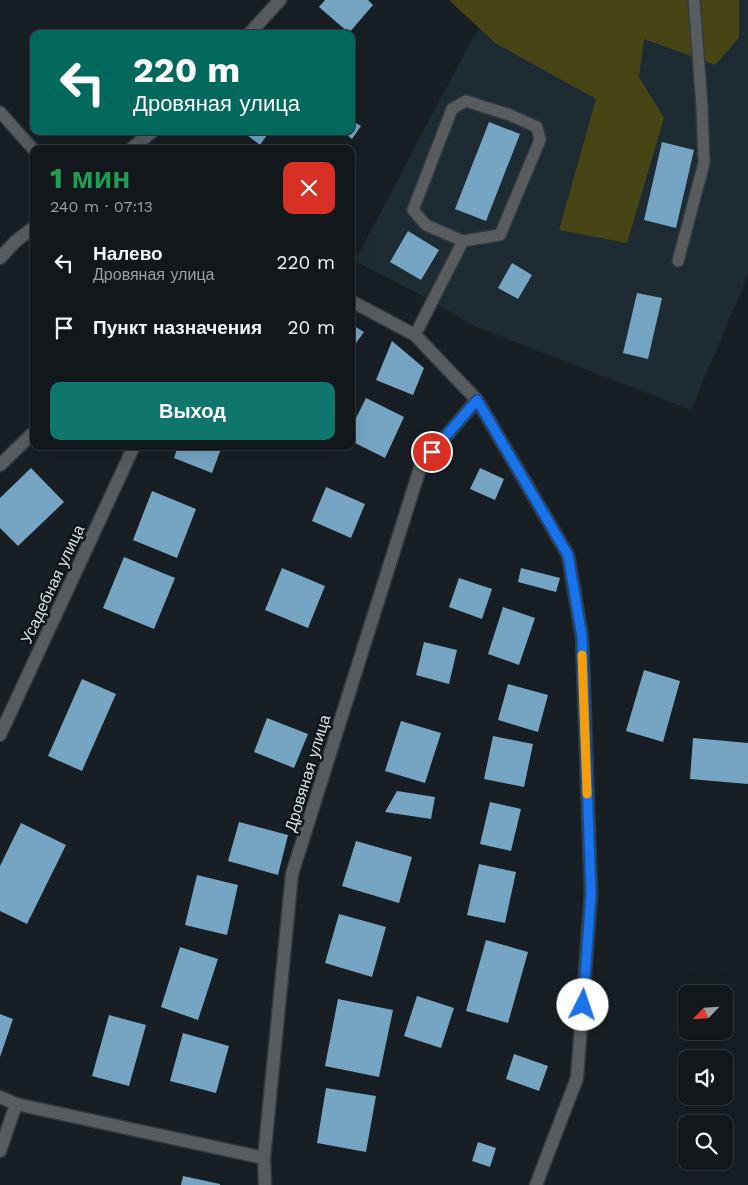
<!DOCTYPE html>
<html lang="ru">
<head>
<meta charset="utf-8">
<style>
	:root { --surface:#12171b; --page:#1f2428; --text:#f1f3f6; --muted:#9c9fa3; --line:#31363a; --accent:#0f766e }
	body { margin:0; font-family:"Work Sans",sans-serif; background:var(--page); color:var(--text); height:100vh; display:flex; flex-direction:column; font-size:19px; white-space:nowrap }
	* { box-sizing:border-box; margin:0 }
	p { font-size:16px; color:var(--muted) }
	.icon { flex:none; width:28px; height:28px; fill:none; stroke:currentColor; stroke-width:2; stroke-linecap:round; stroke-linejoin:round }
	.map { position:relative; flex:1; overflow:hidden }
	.drawer { position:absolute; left:30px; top:145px; width:325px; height:305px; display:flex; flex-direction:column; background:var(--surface); border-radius:10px; box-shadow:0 5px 20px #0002,0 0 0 1px var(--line) }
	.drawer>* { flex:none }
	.guide { position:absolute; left:30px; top:30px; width:325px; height:105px; border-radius:10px; box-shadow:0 5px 20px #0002,0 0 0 1px var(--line); background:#00695c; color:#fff; overflow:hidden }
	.needle { width:32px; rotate:245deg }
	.fabs { position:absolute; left:678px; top:985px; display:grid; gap:10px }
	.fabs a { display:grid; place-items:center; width:55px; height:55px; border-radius:10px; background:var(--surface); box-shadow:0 5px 20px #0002,0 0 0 1px var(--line); font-size:25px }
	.pin { position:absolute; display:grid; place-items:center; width:42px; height:42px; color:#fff; margin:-21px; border:2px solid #fff; border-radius:50%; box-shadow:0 1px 5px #0007 }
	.me { position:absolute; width:55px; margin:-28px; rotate:4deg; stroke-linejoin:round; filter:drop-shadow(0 0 4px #0008) }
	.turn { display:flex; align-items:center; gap:18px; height:105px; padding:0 20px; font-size:22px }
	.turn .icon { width:65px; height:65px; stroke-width:2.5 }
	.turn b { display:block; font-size:35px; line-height:42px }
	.round { display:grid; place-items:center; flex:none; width:52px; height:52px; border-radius:10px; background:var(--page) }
	.head { display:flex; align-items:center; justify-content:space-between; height:85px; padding:0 20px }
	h1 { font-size:30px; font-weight:700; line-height:38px; color:#1e9e55 }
	.action { display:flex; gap:10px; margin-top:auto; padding:10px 20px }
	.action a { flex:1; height:58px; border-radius:10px; background:var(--accent); color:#fff; font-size:20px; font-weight:700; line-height:58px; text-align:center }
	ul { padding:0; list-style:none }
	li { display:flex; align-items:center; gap:15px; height:65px; padding:0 20px }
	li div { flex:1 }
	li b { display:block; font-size:19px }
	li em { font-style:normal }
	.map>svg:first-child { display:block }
	.built { fill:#1e2b33 }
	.forest { fill:#474516 }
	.building { fill:#75a5c2 }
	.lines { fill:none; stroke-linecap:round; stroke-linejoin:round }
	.lane-casing { stroke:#333a3f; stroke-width:14 }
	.street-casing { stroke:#333a3f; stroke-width:15 }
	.lane { stroke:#585c5e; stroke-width:11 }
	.street { stroke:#585c5e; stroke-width:12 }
	.route-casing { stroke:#114b97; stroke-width:12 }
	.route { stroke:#1a73e8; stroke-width:9 }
	.slow { stroke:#f59e0b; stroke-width:9 }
	.labels { text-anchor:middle; stroke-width:5; stroke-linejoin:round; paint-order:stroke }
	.street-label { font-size:16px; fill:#dce1e4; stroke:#0f161a }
</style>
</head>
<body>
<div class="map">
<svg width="748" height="1185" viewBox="0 0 748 1185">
	<rect width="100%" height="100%" fill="#181f24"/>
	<path class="built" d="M503,0h245v275l-57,135 -217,-84 -42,-25 -77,-40 118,-224z"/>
	<path class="forest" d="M449,0h290v38l-24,27 -71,-26 -5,38 25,41 -37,125 -68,-13 37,-131 -101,-56z"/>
	<path class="building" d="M325,0h43l5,5 -24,28 -30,-26z
		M351,120l10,6 -9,13 -10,-8h9z
		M489,122l31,12 -34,87 -31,-12z
		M242,131h28l-10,14z
		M662,142l32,8 -18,78 -32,-8z
		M408,231l31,19 -18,30 -31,-18z
		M512,263l20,12 -14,24 -20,-11z
		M637,293l25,5 -14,61 -25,-6z
		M351,324l13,8 -13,18z
		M392,341l32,27 -11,27 -37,-15z
		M366,398l38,19 -19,41 -34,-17v-13z
		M178,446h44l-10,27 -38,-15z
		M31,468l33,34 -46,44 -18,-18v-30z
		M480,468l24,11 -9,21 -25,-11z
		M326,487l39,17 -14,34 -39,-17z
		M152,491l44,18 -19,49 -44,-18z
		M124,557l51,21 -21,51 -51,-21z
		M282,568l43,18 -17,42 -43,-18z
		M521,568l39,10 -4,14 -38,-10z
		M459,578l33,11 -10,30 -33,-12z
		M503,607l32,11 -16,47 -31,-11z
		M424,642l33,8 -8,34 -33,-9z
		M644,670l36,11 -17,61 -37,-11z
		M82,679l34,15 -34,77 -34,-15z
		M508,684l40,11 -10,37 -40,-12z
		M267,718l41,16 -14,34 -40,-16z
		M401,721l40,12 -16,50 -40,-12z
		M493,736l40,8 -9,43 -40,-8z
		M693,738l55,5v41l-58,-5z
		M397,791l38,6 -4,22 -46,-7z
		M490,802l31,7 -10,42 -31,-7z
		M239,822l49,13 -10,40 -50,-14z
		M21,823l45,22 -39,79 -27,-13v-45z
		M356,841l56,16 -13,46 -57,-17z
		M479,864l37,8 -11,51 -38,-8z
		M197,875l41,10 -11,50 -42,-10z
		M339,914l47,13 -14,50 -47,-14z
		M486,940l42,12 -20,71 -42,-12z
		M180,947l38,12 -20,61 -37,-13z
		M417,996l37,12 -13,40 -37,-12z
		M338,999l55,11 -14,67 -54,-11z
		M0,1014l13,5 -13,38z
		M109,1015l37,10 -17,61 -37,-10z
		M183,1033l46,13 -13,47 -46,-12z
		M514,1054l34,12 -9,25 -33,-12z
		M326,1088l50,8 -10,56 -49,-9z
		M478,1142l18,6 -6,19 -18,-6z
		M183,1176l37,8v1h-39z"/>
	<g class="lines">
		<defs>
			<path id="lane" d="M0,112l34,38
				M678,261l26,-98 -2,-56 -8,-107
				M415,335l48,-94 37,-6 40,-95 -3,-13 -27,-12 -44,-14 -14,8 -39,101 13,15 37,16"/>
			<path id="street" d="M249,34l31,-34
				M131,149l22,-18
				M0,258l16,-17 18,-14
				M351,301l64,34 62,65 91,155 14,82 9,257 -14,184 -41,107
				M0,465l34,-33
				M0,735l134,-289
				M0,1097l16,7 248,54
				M0,1151l16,-47
				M265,1185l-1,-27 28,-284 129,-409 56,-65"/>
		</defs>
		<use href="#lane" class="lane-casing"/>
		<use href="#street" class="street-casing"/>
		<use href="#lane" class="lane"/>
		<use href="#street" class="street"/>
	</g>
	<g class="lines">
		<defs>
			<path id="route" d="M432,452l45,-52 91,155 14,82 9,257 -8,111"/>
		</defs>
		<use href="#route" class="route-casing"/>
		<use href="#route" class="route"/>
		<path class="slow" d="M582,655l5,139"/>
	</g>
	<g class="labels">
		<g class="street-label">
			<text transform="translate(52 584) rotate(-65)" y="6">Усадебная улица</text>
			<text transform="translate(307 773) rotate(-73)" y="6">Дровяная улица</text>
		</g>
	</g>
</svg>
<div class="fabs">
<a><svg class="needle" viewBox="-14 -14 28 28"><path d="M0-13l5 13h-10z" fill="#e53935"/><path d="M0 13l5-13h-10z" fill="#9c9fa3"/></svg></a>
<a><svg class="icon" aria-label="sound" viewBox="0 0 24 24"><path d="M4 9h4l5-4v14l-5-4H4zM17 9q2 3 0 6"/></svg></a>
<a><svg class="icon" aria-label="search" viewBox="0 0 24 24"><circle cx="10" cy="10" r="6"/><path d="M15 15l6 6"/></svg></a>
</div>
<div class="pin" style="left:432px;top:452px;background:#d93025"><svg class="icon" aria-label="arrive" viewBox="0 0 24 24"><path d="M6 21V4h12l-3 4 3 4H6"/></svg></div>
<svg class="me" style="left:583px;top:1005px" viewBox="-20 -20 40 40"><circle r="19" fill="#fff"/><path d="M0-13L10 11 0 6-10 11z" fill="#1a73e8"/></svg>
<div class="guide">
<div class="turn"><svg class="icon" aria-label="left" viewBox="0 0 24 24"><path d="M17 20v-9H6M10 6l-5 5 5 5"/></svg><div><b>220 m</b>Дровяная улица</div></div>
</div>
<section class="drawer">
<div class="head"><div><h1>1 мин</h1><p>240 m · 07:13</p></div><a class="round" style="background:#d93025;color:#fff"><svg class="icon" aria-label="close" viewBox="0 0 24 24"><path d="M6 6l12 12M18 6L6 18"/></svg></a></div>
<ul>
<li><svg class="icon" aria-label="left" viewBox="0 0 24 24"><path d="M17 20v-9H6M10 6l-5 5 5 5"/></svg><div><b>Налево</b><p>Дровяная улица</p></div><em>220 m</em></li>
<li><svg class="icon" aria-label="arrive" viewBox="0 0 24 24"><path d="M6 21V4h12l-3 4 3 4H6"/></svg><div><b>Пункт назначения</b></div><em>20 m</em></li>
</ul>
<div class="action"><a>Выход</a></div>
</section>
</div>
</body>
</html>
